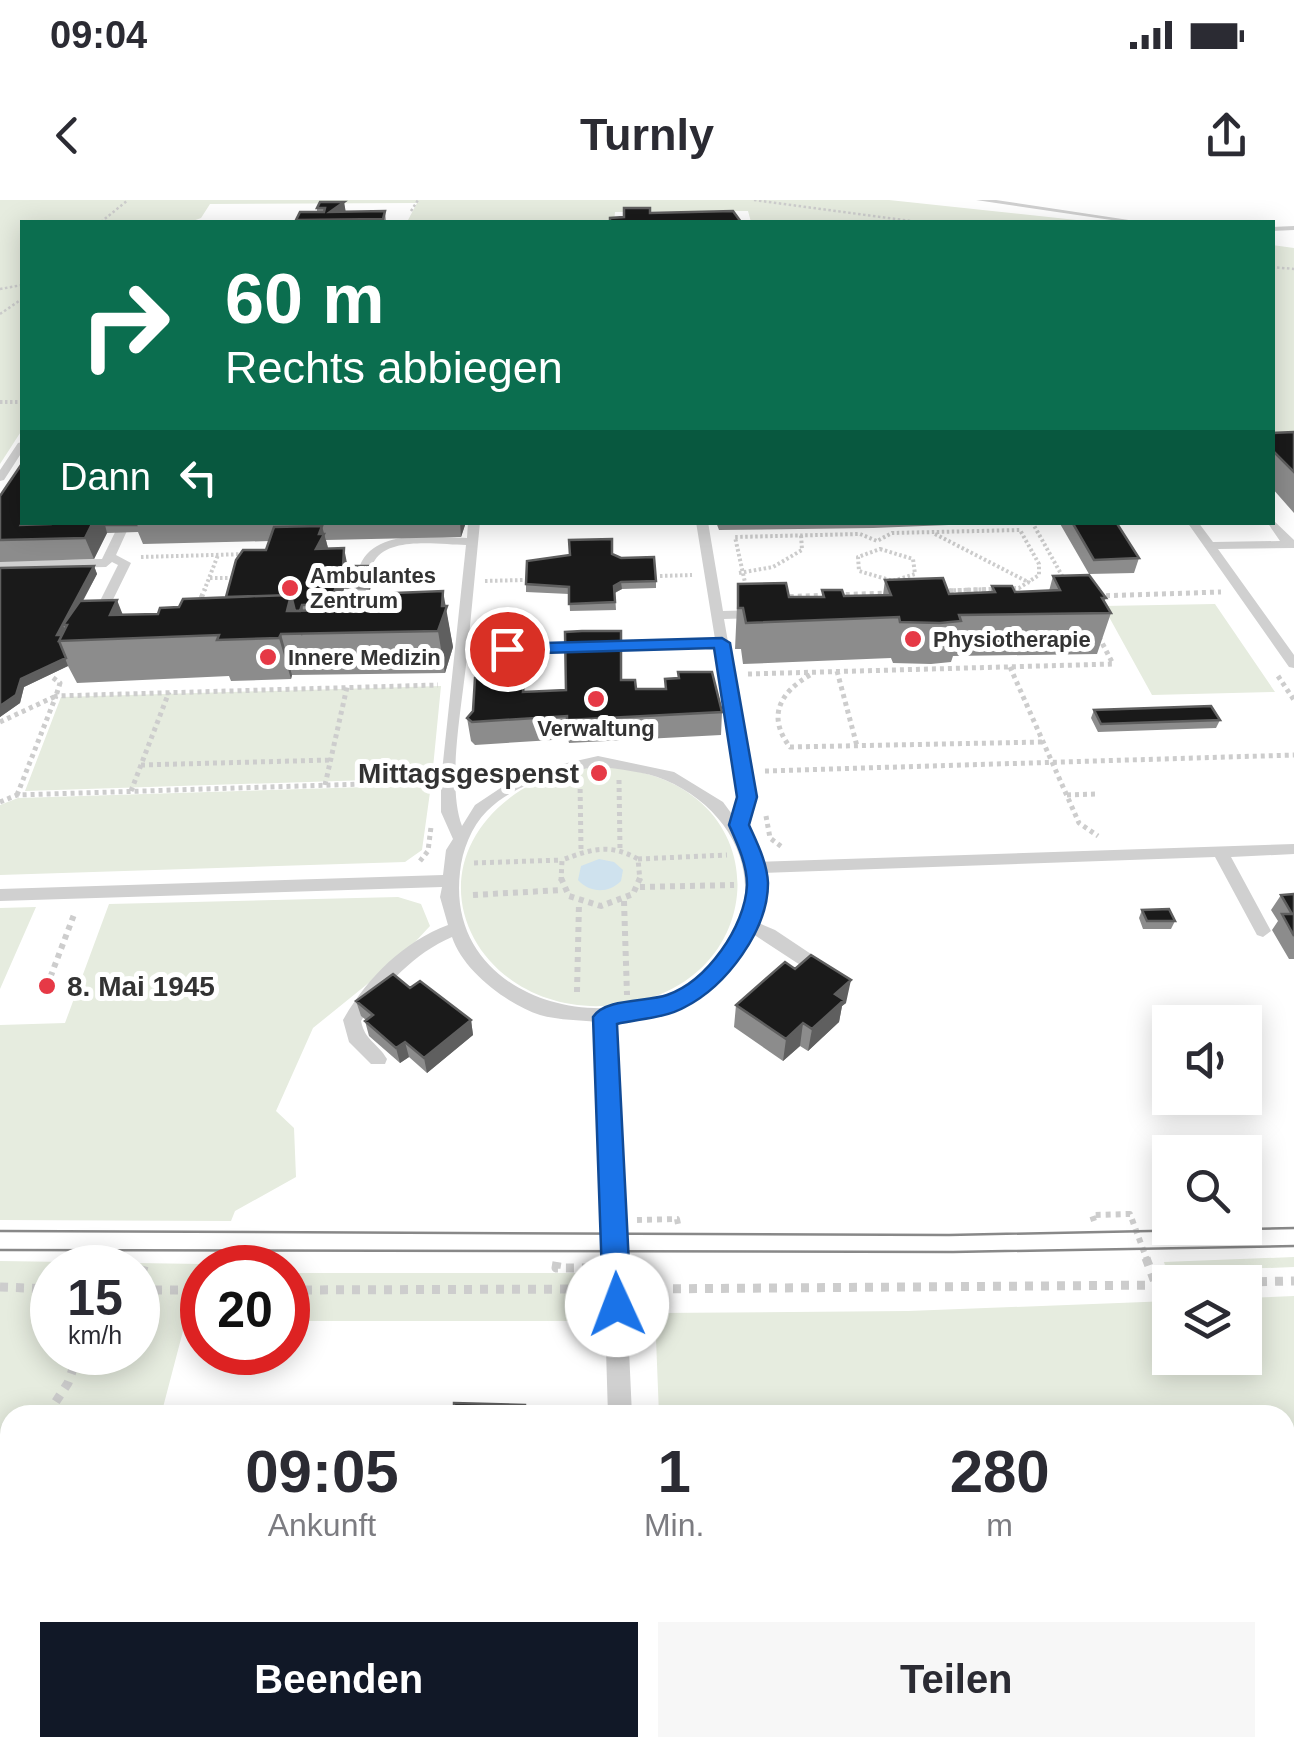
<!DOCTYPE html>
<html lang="de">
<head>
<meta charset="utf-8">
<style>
	:root { --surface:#fff; --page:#f7f7f7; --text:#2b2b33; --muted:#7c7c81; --accent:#111827 }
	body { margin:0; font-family:Arial,sans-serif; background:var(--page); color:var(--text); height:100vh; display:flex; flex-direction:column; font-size:38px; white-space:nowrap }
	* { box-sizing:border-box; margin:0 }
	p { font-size:32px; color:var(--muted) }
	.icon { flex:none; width:55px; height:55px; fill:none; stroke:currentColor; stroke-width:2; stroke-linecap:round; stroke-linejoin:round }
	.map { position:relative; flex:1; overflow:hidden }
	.side { position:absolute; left:0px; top:1205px; width:1295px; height:352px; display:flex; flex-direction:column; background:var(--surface); border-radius:30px 30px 0 0; box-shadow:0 5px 25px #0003 }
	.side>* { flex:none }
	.banner { position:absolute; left:20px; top:20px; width:1255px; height:305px; border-radius:0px; box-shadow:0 5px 25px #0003; background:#0b6e4f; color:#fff; overflow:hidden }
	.fabs { position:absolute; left:1152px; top:805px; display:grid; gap:20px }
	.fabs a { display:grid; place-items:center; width:110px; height:110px; border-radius:0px; background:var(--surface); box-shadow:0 5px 25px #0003; font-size:50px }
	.speed { position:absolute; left:30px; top:1045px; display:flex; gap:20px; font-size:50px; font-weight:700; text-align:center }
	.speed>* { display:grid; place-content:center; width:130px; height:130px; border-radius:50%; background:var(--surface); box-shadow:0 5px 25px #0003; line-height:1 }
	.speed small { font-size:25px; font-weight:400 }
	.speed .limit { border:15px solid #d22; background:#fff; color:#111 }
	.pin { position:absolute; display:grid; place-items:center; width:85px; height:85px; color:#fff; margin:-42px; border:5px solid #fff; border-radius:50%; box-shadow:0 2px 10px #0007 }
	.me { position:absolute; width:110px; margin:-55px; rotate:358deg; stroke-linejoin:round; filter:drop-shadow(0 0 8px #0008) }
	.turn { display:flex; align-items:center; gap:35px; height:210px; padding:0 40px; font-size:45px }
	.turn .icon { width:130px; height:130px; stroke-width:2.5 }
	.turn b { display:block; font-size:70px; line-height:85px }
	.then { display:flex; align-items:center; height:95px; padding:0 40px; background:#0003; gap:20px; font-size:38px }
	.eta { display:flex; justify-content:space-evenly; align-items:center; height:170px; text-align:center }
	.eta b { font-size:60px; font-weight:700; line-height:70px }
	.cta { display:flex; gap:20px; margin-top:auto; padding:20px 40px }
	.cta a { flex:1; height:115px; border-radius:0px; background:var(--accent); color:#fff; font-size:40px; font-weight:700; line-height:115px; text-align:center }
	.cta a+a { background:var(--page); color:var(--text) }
	.status { display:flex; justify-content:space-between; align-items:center; height:70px; padding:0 50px; background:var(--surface); direction:ltr }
	.status svg { height:28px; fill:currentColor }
	header { display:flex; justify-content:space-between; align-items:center; height:130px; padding:0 40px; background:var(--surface); font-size:45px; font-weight:700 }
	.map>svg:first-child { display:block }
	.green { fill:#e6ecdf; fill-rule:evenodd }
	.water { fill:#cfe2ee }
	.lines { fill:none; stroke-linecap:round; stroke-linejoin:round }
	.path-far4 { stroke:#cdcdcd; stroke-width:2.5; stroke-dasharray:2.5 2.5; stroke-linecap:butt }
	.path-far3 { stroke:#cdcdcd; stroke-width:4; stroke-dasharray:2.5 2.5; stroke-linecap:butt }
	.path-far2 { stroke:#cdcdcd; stroke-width:5; stroke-dasharray:4 4; stroke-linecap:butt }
	.path-far1 { stroke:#cdcdcd; stroke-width:6; stroke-dasharray:5 5; stroke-linecap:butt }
	.path { stroke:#cdcdcd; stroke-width:9; stroke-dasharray:8 8; stroke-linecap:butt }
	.service { fill:#d0d0d0; fill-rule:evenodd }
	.tram { stroke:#888; stroke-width:2.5 }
	.wall { fill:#8c8c8c }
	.shaded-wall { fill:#5f5f5f }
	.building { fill:#1a1a1a; stroke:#5f5f5f; stroke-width:2.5 }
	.route { fill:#1a73e8; stroke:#114b97; stroke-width:2.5 }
	.poi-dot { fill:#e63946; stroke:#fff; stroke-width:4 }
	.labels { text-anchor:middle; stroke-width:10; stroke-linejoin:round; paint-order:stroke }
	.far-poi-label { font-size:22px; font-weight:bold; fill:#333; stroke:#fff; text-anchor:start }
	.poi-label { font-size:28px; font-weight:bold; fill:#333; stroke:#fff; text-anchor:end }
</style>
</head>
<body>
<div class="status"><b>09:04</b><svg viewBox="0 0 49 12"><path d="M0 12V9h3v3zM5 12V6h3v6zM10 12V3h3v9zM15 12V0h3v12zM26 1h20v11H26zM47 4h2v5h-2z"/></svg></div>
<header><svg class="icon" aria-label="back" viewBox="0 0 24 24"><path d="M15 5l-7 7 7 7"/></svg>Turnly<svg class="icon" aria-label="share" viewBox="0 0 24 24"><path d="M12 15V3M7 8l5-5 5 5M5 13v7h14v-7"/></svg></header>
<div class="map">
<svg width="1294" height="1556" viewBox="0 0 1294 1556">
	<rect width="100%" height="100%" fill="#fff"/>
	<path class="green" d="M0,0h889l206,22h-344l-3,-11 -133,1 -1,10h-207l10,-19 -207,1 -9,14 -11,4h-168v208l-22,34z
		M1272,45l22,3v191h-21z
		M1215,404l60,88 -123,3 -49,-89z
		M441,486l-9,92 -407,13 36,-94z
		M593,567c196,0 186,233 10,239 -129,5 -200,-139 -82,-216 22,-14 47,-18 72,-23z
		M431,585l-9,65 -17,12 -405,13v-70l18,-7z
		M398,697l23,7 9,22 -28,30 -89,72 -37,83 18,17 2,49 -61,34 -4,10 -231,-1v-195l65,-2 44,-119z
		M36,707l-36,82v-81z
		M1294,1057v10l-127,5 -3,-10z
		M0,1061l203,3 7,3 -8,1v43l-14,1 -27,103h-151v333h67l-2,8h-75zM52,1068h86v84h-86z
		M288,1073h310l1,48h-311z
		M1294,1096v460h-619l-1,-8h611v-333h-626l-4,-102 253,-2 262,-10v57h75v-60z"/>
	<path class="water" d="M599,659l15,3 9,8 -2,11c-13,13 -31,12 -43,-1l3,-14z"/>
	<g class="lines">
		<path class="path-far4" d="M754,0l164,22
			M411,11l7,-11
			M101,22l27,-22
			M1272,67l22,2
			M0,89l22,-4
			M0,114l22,-15"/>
		<path class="path-far3" d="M0,202h22
			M1032,322l33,59
			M935,334l95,49
			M880,349l33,10 2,15 -22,7 -34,-10 -1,-14z
			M141,357l107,-3
			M739,373l34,-6 29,-17 -1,-15
			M660,376l32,-1
			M210,378h25
			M485,381l39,-1
			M204,391l14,-36
			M759,391l-13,-4 -11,-50 125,-3 17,7 15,-8 128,-3 19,34v11l-20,13 -85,3"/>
		<path class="path-far2" d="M751,389l26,8 224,-8
			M1098,396l123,-4
			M198,405l7,-16
			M1010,467l69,156 19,13
			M837,471l20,75
			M748,474l365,-10 -15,-29
			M810,475c-31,18 -43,42 -20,72l253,-5
			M1278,476l16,24
			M0,522l56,-26 4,-13 -8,-6
			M141,565l190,-5
			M765,571l529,-16
			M619,580l1,69
			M580,581l1,68
			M325,585l22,-98
			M131,591l38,-99
			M17,595l39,-99 382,-11
			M1067,595l30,-1
			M0,602l17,-7 409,-13
			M766,616l4,22 12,9
			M638,659l89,-4
			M420,661l8,-10 3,-24
			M474,663l88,-3
			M561,681l1,-21c30,-11 47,-17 76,-1l2,22"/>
		<path class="path-far1" d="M561,678l8,18 32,10 32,-12 7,-16
			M640,687l94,-2
			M473,695l89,-5
			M624,701l3,94
			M47,786l28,-74
			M577,792l2,-89
			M637,1020l40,-1 1,5
			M1094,1021l-2,-6 38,-1 17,46"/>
		<path class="path" d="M1146,1058l10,27
			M557,1062l-1,6h35
			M1243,1082l51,-1
			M0,1087l52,2
			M138,1088l6,-22
			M641,1089l529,-4
			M138,1090h64
			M288,1090l306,-1
			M47,1215l21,-32 11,-31
			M0,1285l10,-13"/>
		<path class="service" d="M976,0h20l146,22h-17z
			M1294,26v4l-22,1v-4z
			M22,242v10l-18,28 -4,1v-11l18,-27z
			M1272,319l22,21v8l-76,1 76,106v13l-5,-1 -102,-145h11l15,20 67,-1 -13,-19h5z
			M120,322h11l-15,33 15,8 -29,59 -11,-3 27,-54 -6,-3 -6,5 -106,2v-8l102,-2z
			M468,322h12l-12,125 247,-8 -19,-117h12l15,89 34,-1 6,4 -6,4 -33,1 31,178 -8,28 -4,4 11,16 3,17 537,-18v10l-63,3 40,74 -8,6 -6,-2 -42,-78 -456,16 4,18 -7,31 19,8 54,36 3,5 -3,5h-12l-64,-42 -31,46 -46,29 -62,14 18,392h-24l-12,-393c-18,-2 -39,-2 -56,-7 -33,-11 -77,-44 -88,-78 -39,17 -68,49 -91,84 4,20 17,22 26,38l-2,5h-14l-22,-22 -6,-22c24,-42 60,-78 105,-95l-8,-28 2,-10 -442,14v-12l443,-14 3,-25 7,-11 -12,-27v-31l25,-236c-25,0 -75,-9 -91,15 -10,14 -9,38 -12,54l7,8 -11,3 -8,-10c3,-17 2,-39 11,-54 19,-33 74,-23 105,-23zM716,447l23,150 -5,20 -11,-15 -49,-30 -76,-16 -75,17 -48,32 -13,21c-16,-43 1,-124 5,-171zM598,566c21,4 47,5 67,14 71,30 106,107 58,173 -23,31 -52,44 -89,52 -87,17 -186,-33 -174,-133 2,-21 11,-45 27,-61 31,-30 71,-36 111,-45z
			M613,1548h28l1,8h-28z"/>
		<path class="tram" d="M0,1031l949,4 345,-7
			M0,1050l953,2 341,-6"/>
	</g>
	<path class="wall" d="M344,2l1,9h40l1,11h-89l-1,-2 21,-8v-4z
		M1294,232v81l-22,-25v-55z
		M0,296l22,26h444l-5,15 -135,3 2,8 19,15v3h25l1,7 -3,17 -26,-1 -5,14h21l1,6 84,-3 8,41 -8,26 -153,2 -1,4 -60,2 -2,-5 -152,7 -9,-17 -44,21 -4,16 -20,14v-149l94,-2 3,8 -14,27 40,14 35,-1 21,-7 47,-10 40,-47 4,-9 -127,3 -5,-12 -31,1 -13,26 -94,3z
		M716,322h311l-154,6 -154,2z
		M1059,322h57l23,36 -5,15 -45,1z
		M612,354l44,27v7l-34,1 -7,4 1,17 -46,1 -1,-17 -43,-2v-8z
		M1053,376l53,22 -2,4 7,11 -14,41 -144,2 -2,6 -20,2 -38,-1 -2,-5 -148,6 -2,-15h-6l3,-65 51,13h33v-7l22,6 39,-1 2,-15 64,14 42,-2 1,-6 23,6 34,-1z
		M678,472l44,40 -1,23 -152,8 -1,-4 -93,6 -4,-4 -4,-23 44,-43 1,8 13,9 41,-2 56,-10 14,9h29v-10l13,-1z
		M1094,510l126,10 -4,8 -118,4 -7,-14z
		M1294,694v65h-5l-17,-29 6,-9 -7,-11 10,-15z
		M1142,710l33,11 -4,8h-28l-4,-11z
		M410,788l61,32 2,15 -46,38 -18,-16 -9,6 -31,-27 -4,-15 1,-1 -5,-4 -5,-15z
		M846,803l-4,3 -3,16 -31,29 -8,-5 -17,15 -49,-34 2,-22z"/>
	<path class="shaded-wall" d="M344,2l2,11 -16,-1z
		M93,322h20l-8,3 2,8 -13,26 -9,-21z
		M460,322h6l-5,15z
		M322,326l6,22 -12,1 3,-15z
		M344,348l3,15v19l-4,1 1,6 -10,30 -4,-15z
		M94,366l3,8 -29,54 -1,-3h-4l3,7 -6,11 -3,-8z
		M372,366l1,7 -3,17 -2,-7z
		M621,382l1,7 -8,4v-7z
		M443,391l10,56 -8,26 -7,-42z
		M291,395l11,10 3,15 -3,16 -15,-25z
		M117,400l15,38 -22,-23z
		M281,434l11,41 -1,4 -12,-41z
		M65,458l3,8 -44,21 -4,16 -20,14v-11l21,-27z
		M851,780l-5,23 -4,3 -3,16 -31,29 4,-22 23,-35z
		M471,820l2,15 -46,38 -3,-15z
		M803,823l-3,23 -17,15 3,-22z
		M405,842l4,15 -9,6 -4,-15z"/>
	<path class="building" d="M320,2h24l-14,10 55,-1 -2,8 -87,1 4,-8h24l1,-4h-8z
		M624,8h26v5l83,-2 8,11h-131v-4l14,-1z
		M1294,232v40l-22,-22v-17z
		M21,265h1l1,57 -2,3 30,-1 1,-2h41l-8,16 -85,2v-44z
		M106,322h29l1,3h-31z
		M1072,322h44l23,36 -45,2z
		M322,326l-3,8h5l-8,15 28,-1 -1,19 -13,37 -28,1 -2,6h-5l-4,-16 -65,2 10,-37 7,-10h23l8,-23z
		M612,339v15l9,4 33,-1 2,24 -35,1 -7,4 1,16 -46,2v-17l-43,-3 1,-23 43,-6 -1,-15z
		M94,366l-37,69h5l-3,6 7,17 -45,21 -5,16 -16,11v-138z
		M347,366h25l-4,17h-25z
		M1089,375l17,23h-4l9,15 -152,2 2,6 -21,2 -40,-1 -1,-5 -153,6 -3,-15h-5v-24l48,-1 3,14h35l-2,-7h20l2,6 47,-1 -6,-15 58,-2 6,16 46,-2 -3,-6h20l3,6 45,-2 -7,-14z
		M443,391l-1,15h5l-9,25 -157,3 -2,4 -62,2 2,-5 -160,6 8,-16h-4l17,-24 37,-1 -7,15 48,-1 2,-6 19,-1 4,-8 108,-4 -4,16 48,-1 2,-7h23l-2,7 34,-2 3,-15z
		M582,431h39v49h14l1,9h30l-1,-10 14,-1 -1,-6h34l10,40 -155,8v-4l-95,6 -5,-4 6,-7 2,-33 36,-3v8h13l-1,9 43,-2 -1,-58z
		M1211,506l9,14 -119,4 -7,-14z
		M1294,694v42l-12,-22h10l-11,-19z
		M1169,709l6,12h-28l-5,-11z
		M811,755l40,25 -16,14 9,6 -32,29 -9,-6 -17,16 -50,-34 49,-43 10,7z
		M393,774l17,14 10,-7 51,39 -47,38 -19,-16 -9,6 -31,-27 8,-6 -17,-14z
		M454,1203l71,2v10h-117v-4l46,-2z"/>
	<path class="route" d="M722,438l8,5 27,154 -8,28c8,18 18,37 19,58 0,48 -42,103 -83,124 -19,11 -47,12 -68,17l14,281 -4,9 -10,4 -10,-4 -4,-9 -10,-288c12,-19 54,-15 74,-22 40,-14 78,-68 80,-110 0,-21 -10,-42 -18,-60l8,-28 -23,-149 -207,6 -8,-5 8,-5z"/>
	<g class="poi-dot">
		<circle cx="290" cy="388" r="10"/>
		<circle cx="913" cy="439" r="10"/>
		<circle cx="268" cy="457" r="10"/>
		<circle cx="596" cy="499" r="10"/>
		<circle cx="599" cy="573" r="10"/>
		<circle cx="47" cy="786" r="10"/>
	</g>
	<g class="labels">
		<g class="far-poi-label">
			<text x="310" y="383">Ambulantes<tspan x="310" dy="25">Zentrum</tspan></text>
			<text x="933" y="447">Physiotherapie</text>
			<text x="288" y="465">Innere Medizin</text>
			<text x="596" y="536" text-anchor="middle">Verwaltung</text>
		</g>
		<g class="poi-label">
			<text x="579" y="583">Mittagsgespenst</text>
			<text x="67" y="796" text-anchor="start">8. Mai 1945</text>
		</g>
	</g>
</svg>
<div class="fabs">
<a><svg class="icon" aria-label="sound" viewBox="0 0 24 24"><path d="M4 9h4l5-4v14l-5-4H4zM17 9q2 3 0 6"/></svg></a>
<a><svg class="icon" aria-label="search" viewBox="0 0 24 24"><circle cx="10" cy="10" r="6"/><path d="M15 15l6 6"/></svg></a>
<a><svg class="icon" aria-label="layers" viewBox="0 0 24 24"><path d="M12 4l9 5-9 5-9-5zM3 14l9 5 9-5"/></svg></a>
</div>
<div class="speed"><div>15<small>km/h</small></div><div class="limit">20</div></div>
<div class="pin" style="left:507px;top:449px;background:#d93025"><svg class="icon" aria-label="arrive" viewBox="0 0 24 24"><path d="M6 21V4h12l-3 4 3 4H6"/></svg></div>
<svg class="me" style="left:617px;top:1105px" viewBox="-20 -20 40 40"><circle r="19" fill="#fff"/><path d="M0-13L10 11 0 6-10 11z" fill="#1a73e8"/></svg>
<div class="banner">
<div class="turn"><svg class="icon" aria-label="right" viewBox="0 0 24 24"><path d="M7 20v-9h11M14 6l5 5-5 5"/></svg><div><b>60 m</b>Rechts abbiegen</div></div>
<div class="then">Dann<svg class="icon" aria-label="left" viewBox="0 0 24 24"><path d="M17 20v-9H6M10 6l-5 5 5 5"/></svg></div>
</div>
<section class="side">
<div class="eta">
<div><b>09:05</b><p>Ankunft</p></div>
<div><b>1</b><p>Min.</p></div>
<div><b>280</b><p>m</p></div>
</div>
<div class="cta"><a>Beenden</a><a>Teilen</a></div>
</section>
</div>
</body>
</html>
